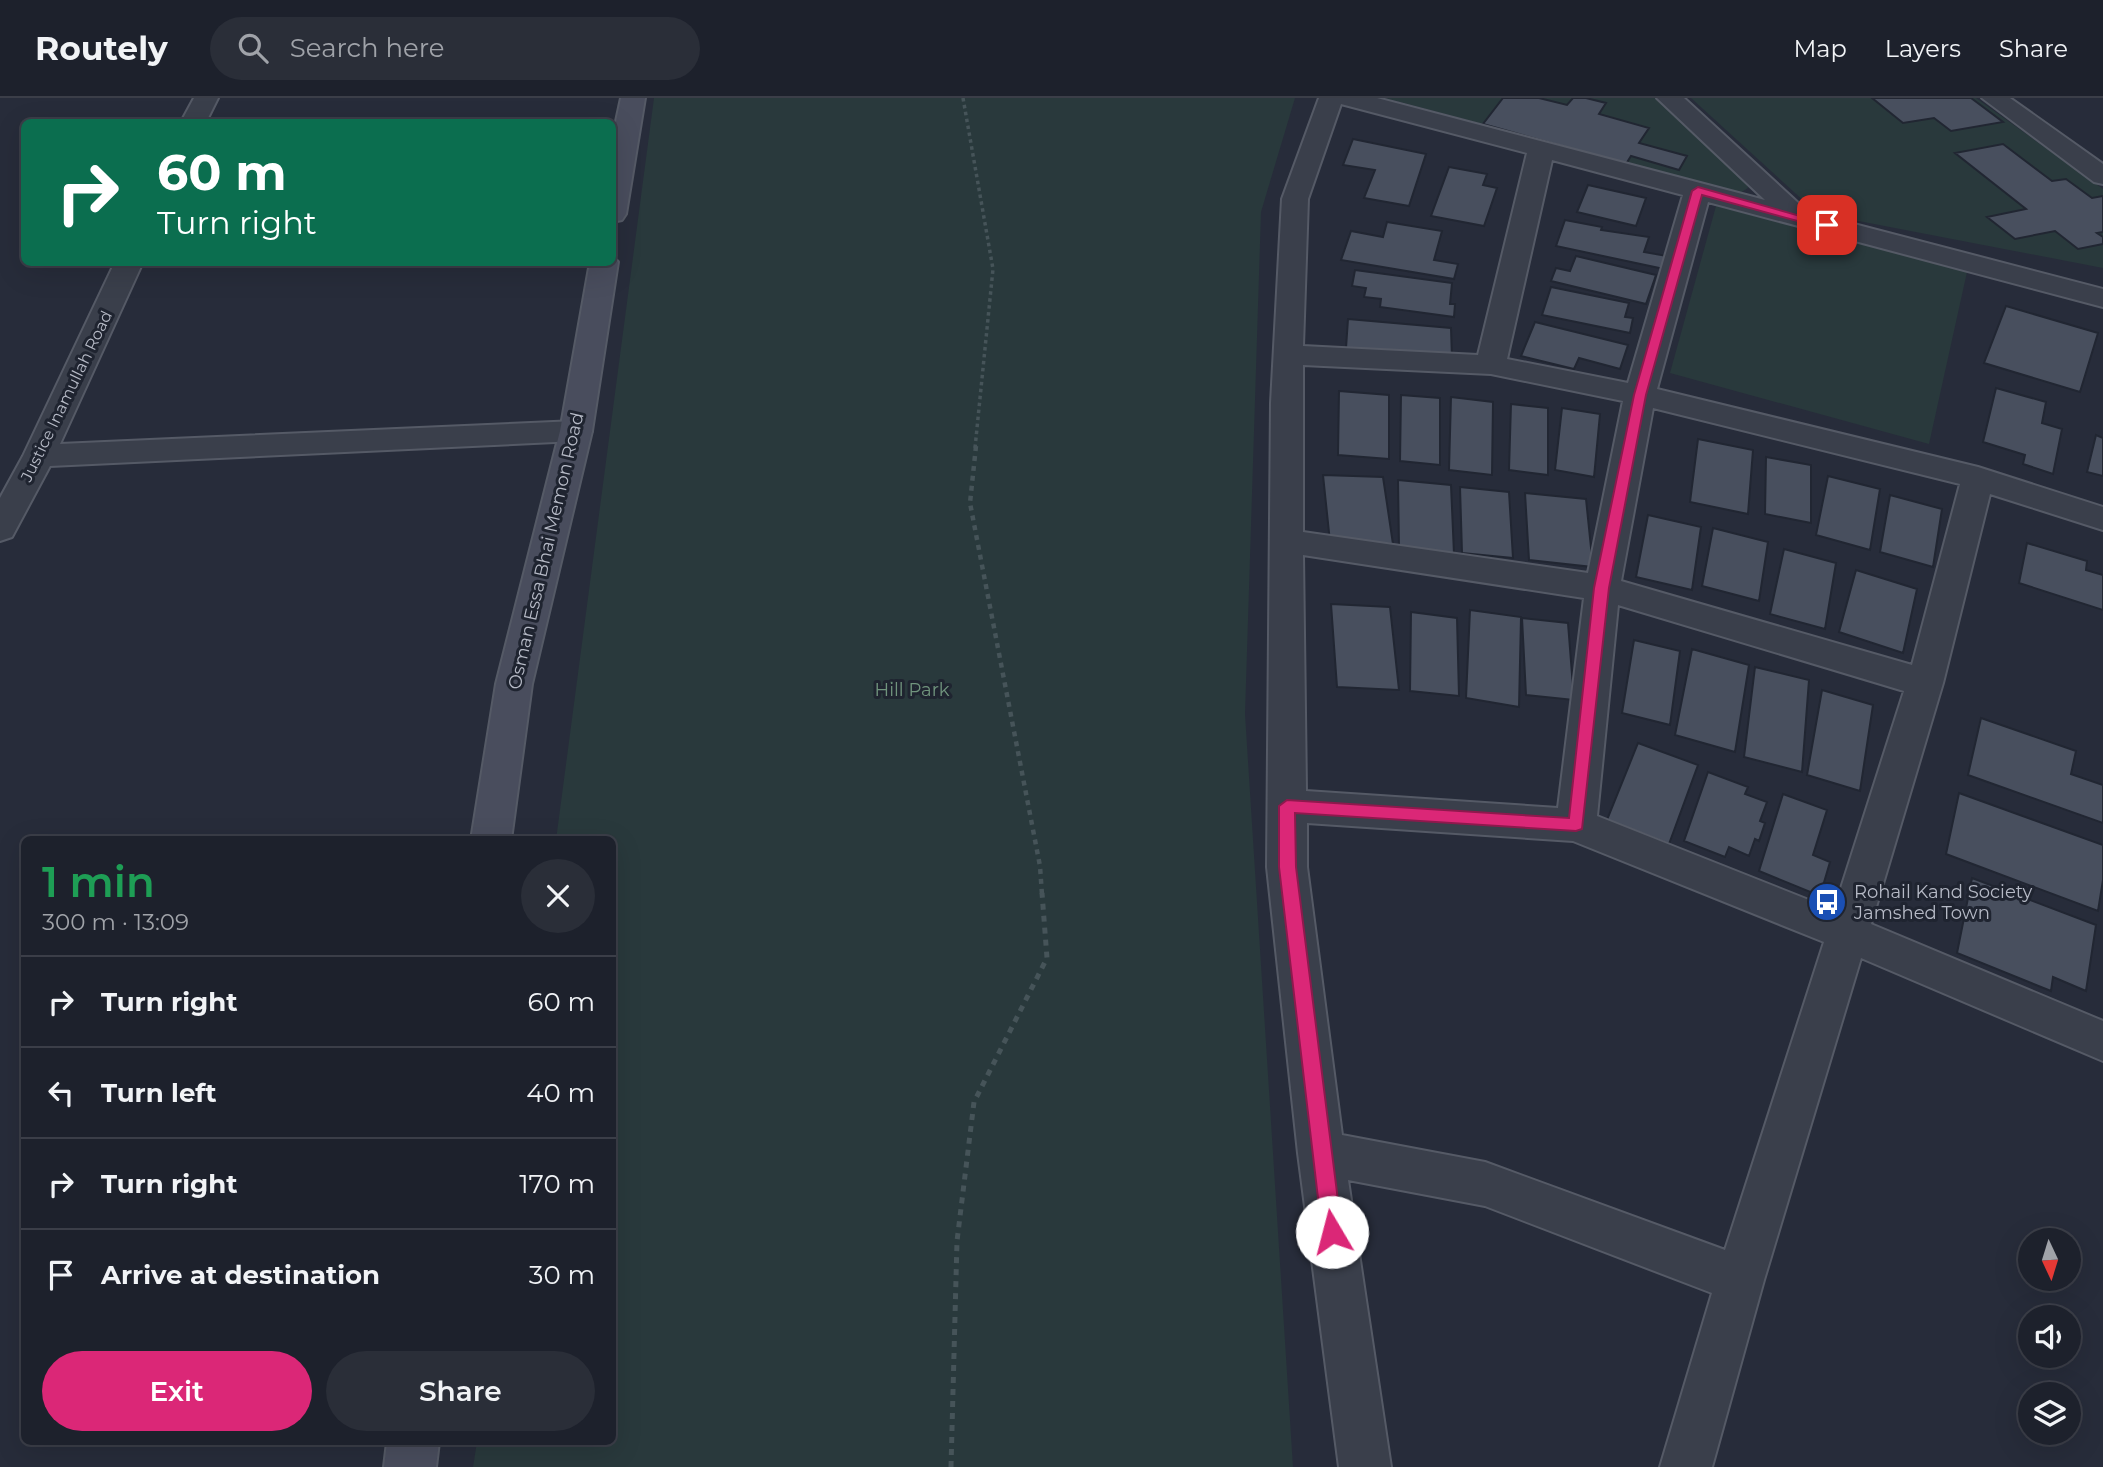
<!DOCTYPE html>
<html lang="en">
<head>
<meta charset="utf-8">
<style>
	:root { --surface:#1d212c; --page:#2a2e38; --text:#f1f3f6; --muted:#a0a3a9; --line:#3b3e48; --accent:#db2777 }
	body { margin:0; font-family:Montserrat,sans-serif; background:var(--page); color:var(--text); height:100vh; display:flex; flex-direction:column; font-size:26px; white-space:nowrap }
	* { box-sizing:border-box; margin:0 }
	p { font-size:23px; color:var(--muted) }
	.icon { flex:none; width:38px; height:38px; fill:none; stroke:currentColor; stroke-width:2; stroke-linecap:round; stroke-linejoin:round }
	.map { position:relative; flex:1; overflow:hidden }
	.sheet { position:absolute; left:21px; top:738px; width:595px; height:609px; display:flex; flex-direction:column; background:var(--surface); border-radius:10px; box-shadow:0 7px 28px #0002,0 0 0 2px var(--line) }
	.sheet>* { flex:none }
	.top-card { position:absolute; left:21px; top:21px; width:595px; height:147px; border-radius:10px; box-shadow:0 7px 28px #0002,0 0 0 2px var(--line); background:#0b6e4f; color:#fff; overflow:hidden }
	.needle { width:46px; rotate:176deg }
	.fabs { position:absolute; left:2018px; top:1130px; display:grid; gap:14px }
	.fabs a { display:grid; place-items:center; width:63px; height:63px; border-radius:50%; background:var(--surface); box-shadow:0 7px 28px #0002,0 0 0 2px var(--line); font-size:35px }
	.pin { position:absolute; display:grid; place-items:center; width:60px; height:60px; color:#fff; margin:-30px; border-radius:14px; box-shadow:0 4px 10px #0006 }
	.me { position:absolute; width:77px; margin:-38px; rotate:352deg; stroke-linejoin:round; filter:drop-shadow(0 0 5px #0008) }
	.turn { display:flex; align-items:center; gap:24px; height:147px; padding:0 21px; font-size:32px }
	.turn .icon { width:91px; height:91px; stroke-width:2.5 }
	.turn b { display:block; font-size:49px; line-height:60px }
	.round { display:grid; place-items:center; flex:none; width:74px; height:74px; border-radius:37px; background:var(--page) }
	.headline { display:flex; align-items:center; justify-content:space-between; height:119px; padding:0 21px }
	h1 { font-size:42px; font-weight:600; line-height:52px; color:#1e9e55 }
	.primary-button { display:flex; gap:14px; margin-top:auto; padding:14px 21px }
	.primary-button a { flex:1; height:80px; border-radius:42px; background:var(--accent); color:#fff; font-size:28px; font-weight:600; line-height:80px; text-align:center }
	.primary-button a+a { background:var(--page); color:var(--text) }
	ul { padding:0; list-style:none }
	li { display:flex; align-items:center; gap:21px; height:91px; padding:0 21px; border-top:2px solid var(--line) }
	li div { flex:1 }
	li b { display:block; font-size:26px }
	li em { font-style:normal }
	header { display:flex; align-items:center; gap:42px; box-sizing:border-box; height:98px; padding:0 35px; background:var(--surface); border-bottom:2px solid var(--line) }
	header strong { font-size:33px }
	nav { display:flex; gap:38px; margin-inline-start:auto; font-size:24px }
	.search { width:490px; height:63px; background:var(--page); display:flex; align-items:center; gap:18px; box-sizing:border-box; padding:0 24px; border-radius:38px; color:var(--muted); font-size:26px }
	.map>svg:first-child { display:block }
	.green { fill:#29393c }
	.building { fill:#484f5e; stroke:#212632; stroke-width:2 }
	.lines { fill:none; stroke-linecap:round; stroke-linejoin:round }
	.street-casing { stroke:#555a66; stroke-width:4 }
	.secondary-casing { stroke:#555a66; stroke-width:4 }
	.path-far2 { stroke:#465459; stroke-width:3.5; stroke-dasharray:3.5 3.5; stroke-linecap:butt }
	.path-far1 { stroke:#465459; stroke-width:4.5; stroke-dasharray:5 5; stroke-linecap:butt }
	.path { stroke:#465459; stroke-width:5; stroke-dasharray:6 6; stroke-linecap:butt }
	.street { fill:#3a3f4b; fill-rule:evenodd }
	.secondary { fill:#494d5d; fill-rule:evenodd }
	.route { fill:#db2777; stroke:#8e194d; stroke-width:2 }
	.labels { text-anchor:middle; stroke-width:6; stroke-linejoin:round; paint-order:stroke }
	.far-street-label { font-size:16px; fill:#b6bac6; stroke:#1f2430 }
	.street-label { font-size:18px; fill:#b6bac6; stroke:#1f2430 }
	.park-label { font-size:18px; fill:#70947d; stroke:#1f2430 }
	.poi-label { font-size:18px; fill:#b6bac6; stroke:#1f2430; text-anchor:start }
</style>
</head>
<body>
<header>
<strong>Routely</strong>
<div class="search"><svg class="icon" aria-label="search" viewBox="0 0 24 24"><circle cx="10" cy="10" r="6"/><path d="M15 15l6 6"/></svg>Search here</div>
<nav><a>Map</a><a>Layers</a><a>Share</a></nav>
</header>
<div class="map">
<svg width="2103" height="1369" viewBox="0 0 2103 1369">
	<rect width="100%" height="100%" fill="#272c3a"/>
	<path class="green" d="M654,0h641l-34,114 -16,502 48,753h-820l4,-25h135v-602h-56z
		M1385,0h273l86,79 4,11 -8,5z
		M1691,0h285l127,91v79l-286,-55z
		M1716,108l251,66 -38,172 -259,-71z"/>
	<path class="building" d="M1503,0h36l28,7 6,-7h13l20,5 -7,11 50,14 -10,15 48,13 -8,14 -48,-14 -5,8 -143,-40z
		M1872,0h99l32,24 -52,9 -17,-13 -31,5z
		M1353,41l73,15 -17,52 -45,-8 11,-28 -32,-5z
		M2003,46l49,37 14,-2 26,19 11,-2v36l-6,1 6,4v7l-25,5 -23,-18 -40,8 -28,-22 39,-8 -71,-56z
		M1449,69l38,7 -4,11 14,3 -13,38 -53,-10z
		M1588,87l58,13 -10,28 -59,-14z
		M1565,122l37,7 -1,3 48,7 -5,15 23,4 -3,13 -108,-23z
		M1387,124l55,9 -8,29 24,4 -4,15 -113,-19 10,-29 32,6z
		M1576,158l80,19 -10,29 -95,-23 5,-13 14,3z
		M1355,172l97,13 -2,21h5l-1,13 -74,-10 1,-8 -17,-2 2,-9 -14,-2z
		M1551,189l78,16 -4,14 8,1 -3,15 -88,-18z
		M2006,208l92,27 -18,59 -96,-29z
		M1348,221l103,9 1,30 -106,-10z
		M1535,224l93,23 -8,24 -41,-11 -5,11 -53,-13z
		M1996,290l50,14 -4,21 20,6 -9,45 -30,-10 2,-9 -42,-13z
		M1339,293l50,4v64l-51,-4z
		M1401,297l39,3v67l-40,-4z
		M1451,299l42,5 -1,73 -43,-5z
		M1511,306l37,4v67l-39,-5z
		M1562,310l38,6 -6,63 -39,-7z
		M2096,337l7,3v38l-16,-4z
		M1698,341l55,11 -5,64 -58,-12z
		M1766,359l45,8v58l-46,-9z
		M1323,377l60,2 10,67 -63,-2z
		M1828,378l52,13 -10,61 -54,-15z
		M1398,382l53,5 3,69 -55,-6z
		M1460,389l49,5 4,66 -51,-5z
		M1525,395l61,6 7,68 -64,-7z
		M1890,397l52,14 -9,58 -53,-15z
		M1648,417l53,12 -9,63 -56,-13z
		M1713,430l55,14 -9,59 -57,-15z
		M2027,445l60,18 -1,9 17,5v35l-84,-27z
		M1784,451l52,14 -11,66 -55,-15z
		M1856,472l61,19 -14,64 -64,-21z
		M1331,506l59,3 9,83 -62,-3z
		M1470,512l51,7 -2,90 -53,-9z
		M1411,514l46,6 2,78 -49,-5z
		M1522,520l46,5 6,77 -48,-5z
		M1634,542l46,11 -10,74 -48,-12z
		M1692,551l57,16 -14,87 -60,-17z
		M1755,569l54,13 -7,92 -58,-15z
		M1822,592l51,15 -13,86 -53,-16z
		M1981,620l95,33 -5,23 32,11v38l-135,-48z
		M1638,645l60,22 -29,79 -62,-24z
		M1708,674l40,15 -3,7 22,8 -7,19 5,2 -6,18 -4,-2 -6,17 -20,-9 -4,10 -41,-16z
		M1959,695l144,52v35l-5,31 -152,-57z
		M1783,696l44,16 -14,45 17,7 -10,34 -61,-25z
		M1972,780l124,47 -10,66 -33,-14 -2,14 -94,-38z"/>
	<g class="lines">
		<defs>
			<path id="street" d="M194,0h24l-12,24h-25z
				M1319,0h58l388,102 -108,-102h27l124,114 295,77v18l-395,-105 -51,187 321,78 125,40v23l-113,-36 -47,189 -72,241 232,97v40l-242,-103 -97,322 -52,187h-52l52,-174 -227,-87 -137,-26 43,287h-52l-41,-314 -31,-286 4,-464 11,-204zM1341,6l186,49 -49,202 -175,-9 5,-147zM1552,62l131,35 -55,188 -121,-24zM1303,267l188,9 132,27 -35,172 -285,-41zM1653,310l307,76 -48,181 -291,-84zM1303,457l281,43 -26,210 -252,-17zM1618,507l286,86 -70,219 -237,-94zM1307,725l266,18 251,101 -99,308 -240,-88 -143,-27 -35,-268z
				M1982,0h28l93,66v20l-9,-2z
				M115,164h28l-83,182 516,-23 11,3 5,7 -5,7 -11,3 -526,25 -38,71 -12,4v-43l23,-42z"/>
			<path id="secondary" d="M621,0h24l-19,116 -4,6 -10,2v-82z
				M612,158l6,6 -26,169 -60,253 -21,156h-40l25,-156 64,-253 30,-169h22z
				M387,1344h52l-3,25h-52z"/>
		</defs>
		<use href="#street" class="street-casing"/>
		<use href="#secondary" class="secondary-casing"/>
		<path class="path-far2" d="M963,0l30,171 -18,179"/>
		<path class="path-far1" d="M976,348l-6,57 70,363 2,29"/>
		<path class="path" d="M951,1369l6,-226 17,-139 73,-144 -5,-65"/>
		<use href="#street" class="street"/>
		<use href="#secondary" class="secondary"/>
	</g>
	<path class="route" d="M1698,89l134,38 -5,4 -125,-34 -56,200 -37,193 -27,241 -6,2 -281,-18 1,54 46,365 -3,7 -7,3 -7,-3 -3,-7 -43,-365v-61l8,-6 282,18 25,-230 40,-193 58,-204z"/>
	<defs>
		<symbol id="bus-disc" viewBox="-11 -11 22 22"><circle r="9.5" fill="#1a4fb4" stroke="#1f2430"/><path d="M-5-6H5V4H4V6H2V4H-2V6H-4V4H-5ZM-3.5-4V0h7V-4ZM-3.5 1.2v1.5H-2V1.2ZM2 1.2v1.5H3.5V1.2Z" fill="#fff"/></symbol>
	</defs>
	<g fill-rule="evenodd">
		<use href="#bus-disc" x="1805" y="782" width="44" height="44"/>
	</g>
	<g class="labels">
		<g class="far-street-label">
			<text transform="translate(66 298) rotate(-64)" y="6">Justice Inamullah Road</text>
		</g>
		<g class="street-label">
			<text transform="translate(546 453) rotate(-77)" y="6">Osman Essa Bhai Memon Road</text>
		</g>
		<g class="park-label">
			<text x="912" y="598">Hill Park</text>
		</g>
		<g class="poi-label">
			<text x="1854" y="800">Rohail Kand Society<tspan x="1854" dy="21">Jamshed Town</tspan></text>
		</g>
	</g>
</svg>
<div class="fabs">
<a><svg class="needle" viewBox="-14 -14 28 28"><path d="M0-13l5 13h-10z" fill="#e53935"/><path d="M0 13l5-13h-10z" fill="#a0a3a9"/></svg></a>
<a><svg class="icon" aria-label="sound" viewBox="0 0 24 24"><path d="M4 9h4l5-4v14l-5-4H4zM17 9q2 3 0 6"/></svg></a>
<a><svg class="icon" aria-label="layers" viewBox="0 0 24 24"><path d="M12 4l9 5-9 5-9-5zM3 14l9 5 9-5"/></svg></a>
</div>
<div class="pin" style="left:1827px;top:127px;background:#d93025"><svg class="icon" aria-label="arrive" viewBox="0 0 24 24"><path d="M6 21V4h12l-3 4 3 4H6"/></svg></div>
<svg class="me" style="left:1332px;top:1134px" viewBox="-20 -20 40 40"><circle r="19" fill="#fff"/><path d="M0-13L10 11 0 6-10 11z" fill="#db2777"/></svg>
<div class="top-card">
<div class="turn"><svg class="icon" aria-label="right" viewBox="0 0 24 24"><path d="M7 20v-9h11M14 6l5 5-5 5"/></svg><div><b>60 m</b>Turn right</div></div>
</div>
<section class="sheet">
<div class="headline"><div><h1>1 min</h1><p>300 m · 13:09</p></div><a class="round"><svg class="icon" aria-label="close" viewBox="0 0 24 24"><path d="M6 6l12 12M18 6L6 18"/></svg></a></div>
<ul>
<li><svg class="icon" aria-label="right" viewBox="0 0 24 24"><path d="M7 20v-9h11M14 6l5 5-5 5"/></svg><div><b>Turn right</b></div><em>60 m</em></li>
<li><svg class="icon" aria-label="left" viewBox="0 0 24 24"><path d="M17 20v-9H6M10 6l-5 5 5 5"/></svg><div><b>Turn left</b></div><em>40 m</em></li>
<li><svg class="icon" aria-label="right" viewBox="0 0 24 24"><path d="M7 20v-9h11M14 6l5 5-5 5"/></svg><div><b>Turn right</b></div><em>170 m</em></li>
<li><svg class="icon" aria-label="arrive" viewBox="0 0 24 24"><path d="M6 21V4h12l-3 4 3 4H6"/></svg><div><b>Arrive at destination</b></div><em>30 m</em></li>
</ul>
<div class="primary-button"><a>Exit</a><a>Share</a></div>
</section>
</div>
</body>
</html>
